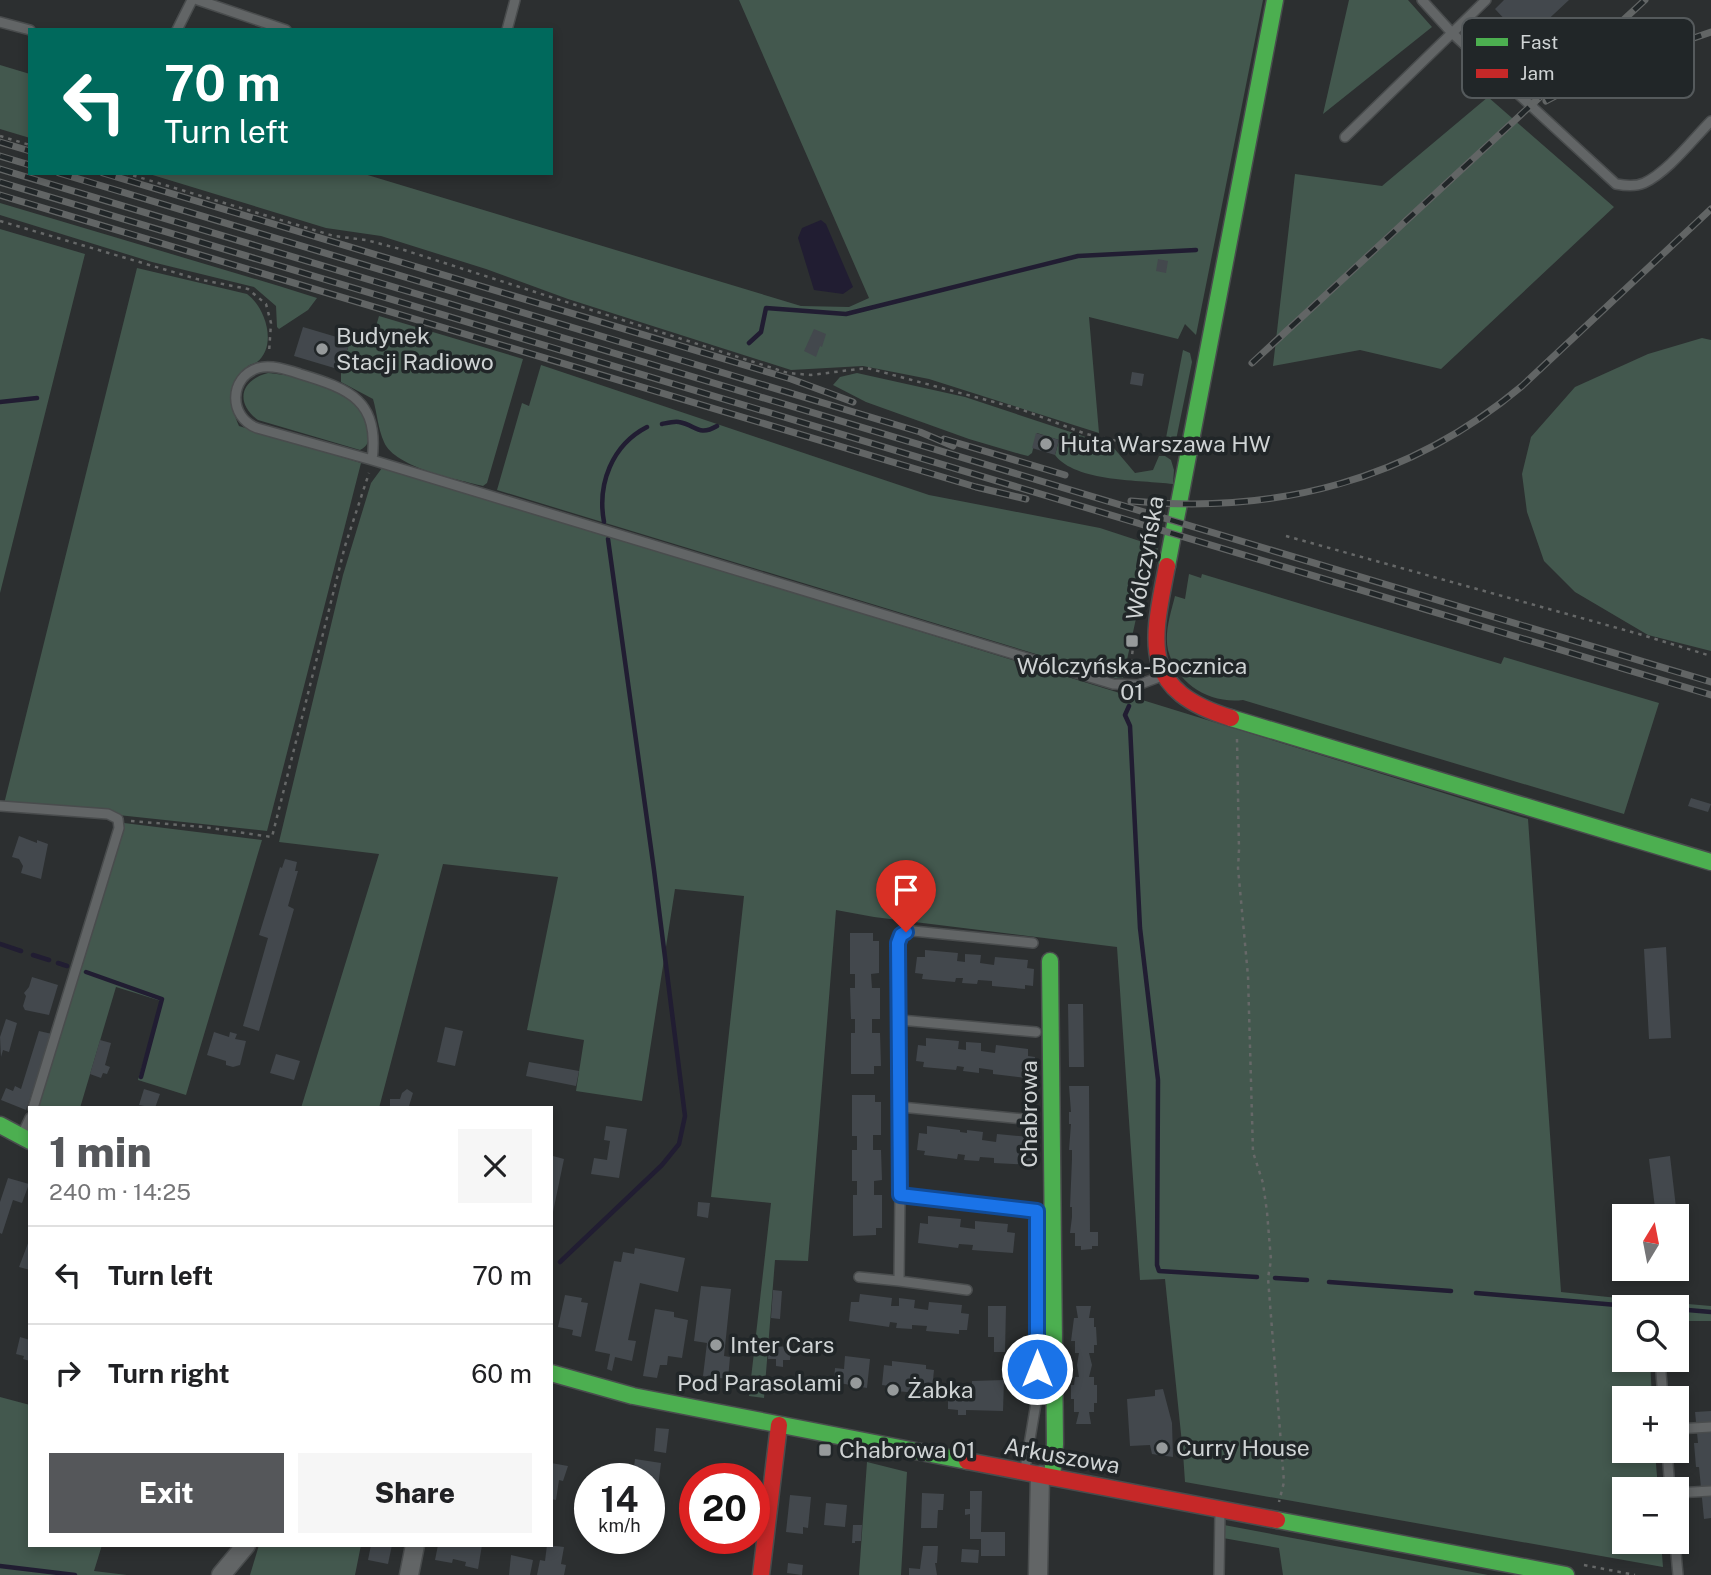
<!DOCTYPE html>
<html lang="en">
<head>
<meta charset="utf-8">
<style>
	:root { --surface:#fff; --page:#f6f6f6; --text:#202124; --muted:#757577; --line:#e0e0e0; --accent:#55575a }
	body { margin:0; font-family:"Public Sans",sans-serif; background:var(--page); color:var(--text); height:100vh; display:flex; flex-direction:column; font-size:26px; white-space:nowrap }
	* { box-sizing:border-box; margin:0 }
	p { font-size:23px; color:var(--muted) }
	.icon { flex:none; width:38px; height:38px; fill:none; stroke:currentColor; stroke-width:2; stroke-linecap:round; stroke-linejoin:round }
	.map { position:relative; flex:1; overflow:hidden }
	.details { position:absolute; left:28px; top:1106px; width:525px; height:441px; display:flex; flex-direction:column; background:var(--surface); border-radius:0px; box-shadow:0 4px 10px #0003 }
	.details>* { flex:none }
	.guide { position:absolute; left:28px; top:28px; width:525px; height:147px; border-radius:0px; box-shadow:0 4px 10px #0003; background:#00695c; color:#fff; overflow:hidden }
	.needle { width:46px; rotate:10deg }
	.tools { position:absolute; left:1612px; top:1204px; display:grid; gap:14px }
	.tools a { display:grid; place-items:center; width:77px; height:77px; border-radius:0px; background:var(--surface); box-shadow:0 4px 10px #0003; font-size:35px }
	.speed { position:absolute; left:574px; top:1463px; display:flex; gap:14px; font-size:35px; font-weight:700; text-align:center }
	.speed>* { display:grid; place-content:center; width:91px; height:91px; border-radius:50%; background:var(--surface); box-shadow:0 4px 10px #0003; line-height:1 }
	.speed small { font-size:18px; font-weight:400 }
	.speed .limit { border:10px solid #d22; background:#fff; color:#111 }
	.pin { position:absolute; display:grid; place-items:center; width:60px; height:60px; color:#fff; margin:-72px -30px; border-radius:50% 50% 50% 0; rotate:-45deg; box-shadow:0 0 7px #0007 }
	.pin .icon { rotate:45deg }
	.me { position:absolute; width:77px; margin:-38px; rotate:0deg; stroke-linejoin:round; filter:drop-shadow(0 0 5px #0008) }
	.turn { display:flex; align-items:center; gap:24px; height:147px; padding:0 21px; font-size:32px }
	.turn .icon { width:91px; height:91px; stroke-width:2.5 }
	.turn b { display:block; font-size:49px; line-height:60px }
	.round { display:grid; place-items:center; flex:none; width:74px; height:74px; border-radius:0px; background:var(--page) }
	.head { display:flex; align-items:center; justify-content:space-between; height:119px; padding:0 21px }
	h1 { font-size:42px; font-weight:800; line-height:52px; color:var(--accent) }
	.action { display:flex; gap:14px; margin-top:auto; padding:14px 21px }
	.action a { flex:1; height:80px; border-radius:0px; background:var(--accent); color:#fff; font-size:28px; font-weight:800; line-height:80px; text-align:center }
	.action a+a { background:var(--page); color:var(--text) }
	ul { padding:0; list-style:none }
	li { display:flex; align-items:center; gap:21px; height:98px; padding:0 21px; border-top:2px solid var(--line) }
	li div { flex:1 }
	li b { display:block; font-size:26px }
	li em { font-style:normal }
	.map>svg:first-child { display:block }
	.green { fill:#43584e }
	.water { fill:#211d32 }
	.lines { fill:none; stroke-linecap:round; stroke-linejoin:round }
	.stream { stroke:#211d32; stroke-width:4.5 }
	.building { fill:#43484d }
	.lane-casing { stroke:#494c4d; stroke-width:12 }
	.street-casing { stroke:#494c4d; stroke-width:21 }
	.fast-casing { stroke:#494c4d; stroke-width:19 }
	.jam-casing { stroke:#494c4d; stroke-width:19 }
	.path { stroke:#666868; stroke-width:2.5; stroke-dasharray:3.5 5; stroke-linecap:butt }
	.lane { stroke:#626566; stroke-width:9 }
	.street { stroke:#626566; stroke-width:18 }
	.fast { stroke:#4caf50; stroke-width:16 }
	.jam { stroke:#c62828; stroke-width:16 }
	.rail-casing { stroke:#626565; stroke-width:7 }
	.rail { stroke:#212628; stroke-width:4.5; stroke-dasharray:13; stroke-linecap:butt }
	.route-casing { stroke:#114b97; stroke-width:18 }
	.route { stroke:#1a73e8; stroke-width:12 }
	.poi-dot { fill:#969a9b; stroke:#212628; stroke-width:2.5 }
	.labels { text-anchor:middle; stroke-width:7; stroke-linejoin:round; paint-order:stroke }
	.poi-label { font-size:23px; fill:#cfd3d4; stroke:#212628; text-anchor:start }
	.street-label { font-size:23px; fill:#cfd3d4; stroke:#212628 }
	.key { fill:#212628; stroke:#555a5c; stroke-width:2 }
	.key-label { font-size:19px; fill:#cfd3d4 }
</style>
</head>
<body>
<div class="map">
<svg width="1711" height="1575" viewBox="0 0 1711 1575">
	<rect width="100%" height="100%" fill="#2c2f30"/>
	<path class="green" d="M739,0h524l-67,335 -11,-11 -7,15 -89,-22 10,116 -170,-54 -66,-13 -72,4 -223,-71 -82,-30 -105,-33 -55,-8 -180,-55h215l440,133 48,1 20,-9z
		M1349,0h59l24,27 -109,87z
		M0,65l30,9v64l-30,-9z
		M1488,97l126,110 -173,162 -81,-19 -87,16 22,-192 87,12z
		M0,203l279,83 38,12 -9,12 -29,19 -2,-2 -1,-21 -22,-19 -102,-25 -152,-47z
		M0,229l85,25 -85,339z
		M137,268l110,26c18,13 31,51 10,68 -3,2 -7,2 -10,5 -20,16 -17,39 -8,59l122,37 -94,368 -149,-16 -7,-5 -107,-6z
		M379,316l144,43 -36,124 -4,3c-26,-7 -88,-18 -99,-44 -6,-13 -7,-29 -11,-43l-32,-17v-12l9,-29 20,6z
		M1702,338l9,2v311l-63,-16 -73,-43 -31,-31 -17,-49 -5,-38 9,-37 44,-50 73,-33z
		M1183,350l7,3 2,9 -17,83 -10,-2z
		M541,365l388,130 171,33 58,19 -7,34 -11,33h-3l-14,64h-8l-618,-188 25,-87 7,3z
		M268,373c35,3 96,18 101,59 0,9 -1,14 -9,18l-102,-30c-23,-17 -18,-40 10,-47z
		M857,373l108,24 142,47 6,3 22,26 18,-3 6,-14h6l6,4 3,10 -1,14c-32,-4 -98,-2 -118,-29l4,-15 -22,-7 -5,20 -4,3 -8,-2 -51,-15 -103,-37 -33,-17 7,-8z
		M382,468l89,25 1057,326 33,473 85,9v6h-22v53h26l2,38h-28v53h31l3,38h-34v53h37l2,25 -478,-85 -2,-29 -18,-174 -25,1 -23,-333 -243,-30 -38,-7 -28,351 -33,-1 -11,138 -15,-2 22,-193 -60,-6 33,-301 -69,-7 -33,212 -66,-10 8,-51 -57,-10 31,-153 -115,-13 -64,244h-78l78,-254 -100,-12 64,-267 28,-92z
		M1189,574l12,4 1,-4 299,90 3,-7 155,46 -35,111 -381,-114c-34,4 -66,-16 -75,-50 -4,-17 3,-38 7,-54l10,3z
		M124,823l138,17 -76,255 -48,-15 23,-79 -45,-14 -36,121h-42z
		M1665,1302l46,4v15h-34l-1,-14h-10z
		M0,1397l30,8v140h72l-8,26 33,4h-127z
		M867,1462l40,10 -6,103h-42z
		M1224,1525l264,50h-205l-4,-27 -56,-10z
		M259,1545h102l-6,30h-105z"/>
	<path class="water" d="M821,220l5,4 27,63 -10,7 -29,-4 -16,-52 4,-10z"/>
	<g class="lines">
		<path class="stream" d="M749,343l12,-11 5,-24 80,6 232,-58 118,-6
			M0,402l37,-4
			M662,424c5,-1 12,-3 17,-2 17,3 19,15 38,4
			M604,522c-7,-38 8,-77 43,-95
			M1129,706l-4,9 5,11 10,202 18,152 -1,185 2,6 98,6
			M0,944l21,7
			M33,955l16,5
			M58,963l9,3
			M86,972l76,27 -21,78
			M560,1262l102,-97 17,-21 6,-28 -31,-246 -46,-331
			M1275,1278l32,2
			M1329,1282l122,9
			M1476,1293l164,14
			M1676,1309l35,3
			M0,1566l75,9"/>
	</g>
	<path class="building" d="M1504,0h65l-44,41 -30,-32z
		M1158,259l10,2 -2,12 -10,-2z
		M303,327l47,14 -9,29 -47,-14z
		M814,329l12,5 -4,13 -2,-1 -4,11 -12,-6z
		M1132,372l12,2 -2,12 -12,-2z
		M1036,433l23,7 -4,15 -23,-7z
		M1691,798l20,6 -3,8 -20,-6z
		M19,836l18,7v-3l11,4 -7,35 -20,-6 2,-7 -4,-7 -7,-2z
		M285,859l12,3 -2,9h3l-10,35 6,3 -35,122 -16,-5 25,-88 -9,-3 21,-68 2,1z
		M850,933h23v8h6v32l-8,1 1,14h8v31h-8v14h8l1,33h-7v8h-23v-41h4v-14h-4l-1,-31h5v-14h-5z
		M1666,947l5,91 -22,1 -5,-90z
		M925,950l33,3 -1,8 8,1v-8l16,1 -1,8 14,2 1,-8 33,3 -1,8 7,1 -1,17 -8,-1v4l-33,-3v-5l-14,-1 -1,4 -15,-1 1,-5h-7l-1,4 -33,-3 1,-5 -8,-1 2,-16h8z
		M32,977l26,8 -9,30 -24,-5 -2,-4 3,-10 -2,-3 5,-6z
		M1068,1004h15l1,63h-15z
		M6,1019l11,4 -8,29 -6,-2 -2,7 -1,-20z
		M445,1027l18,4 -8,35 -18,-4z
		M39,1031l13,3 -26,76 -25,-10 5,-12 7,3 2,-5 6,3z
		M214,1032l15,5 1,-5 7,2 -2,5 11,2 -6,24 -7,2 -7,-2v-4l-19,-6z
		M926,1038l33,3 -1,8 8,1v-8l15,1v8l14,2 1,-8 32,4v7l7,1 -1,18h-8v3l-33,-4v-4l-14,-2v5l-16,-2 1,-4 -7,-1 -1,4 -33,-3 1,-5 -8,-1 2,-16 8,1z
		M100,1040l11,3 -6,22 5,2 -3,7 -4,-1 -2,5 -11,-4z
		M276,1054l24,7 -6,19 -24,-7z
		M529,1062l50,9 -3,15 -50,-10z
		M1069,1086h20l1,146h8v14h-6v3l-11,1v-4h-6v-13h-5l2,-16v-10h-2l2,-48v-9h-3l2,-26h-2v-12h2z
		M144,1089l16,5 -5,14 -16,-3z
		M407,1089l6,4 -4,13 -19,2v-9h10l2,-6z
		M852,1095h23v7h6v33h-8v15h8l1,30 -8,1v14h8v33h-6v7l-23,1v-41h4v-14h-5v-31h5v-14h-5z
		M606,1126l21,3 -8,49 -28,-4 3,-16 13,2 3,-19 -6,-1z
		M927,1126l33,4v2l7,1v-3l16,2 -1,8 14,2 1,-8 33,3 -1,8 7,1 -2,19 -40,-2v-5l-14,-1 -1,4 -15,-1 1,-5 -7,-1 -1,5 -33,-4 1,-4 -8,-1 2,-17 8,1z
		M553,1156l11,3 -11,53 -2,-46z
		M1670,1156l7,60h-21l-7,-57z
		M8,1178l21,6 -7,19 -9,-3 -11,34 -2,-1v-31z
		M698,1202l12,1 -2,15 -11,-2z
		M928,1216l33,3 -1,8 15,2v-8l33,3 -1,8 8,1 -2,20 -41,-3 1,-5 -14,-1 -1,4 -40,-5 2,-20 8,1z
		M30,1238v32l-11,-3z
		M635,1248l50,10 -7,34 -38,-9 -12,57 8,1 -4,20 -17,-4 -3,14 -5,-2 3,-15 -15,-3 19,-90 7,1 2,-10 11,2z
		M701,1286l30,3 -7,67 6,1 -2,22 -25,-3 4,-33 -13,-2z
		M773,1290l9,1 -2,28 -9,-1z
		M860,1294l32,4 -1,8h8v-8l16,2 -1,8 14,2 1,-8 33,3 -1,8 8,1 -2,16h-8v4l-33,-3 1,-5 -15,-1v4l-16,-1 1,-5 -7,-1 -1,5 -40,-6 2,-19h8z
		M565,1295l17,3 -1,4 7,1 -7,34 -9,-2 1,-5 -15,-3z
		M988,1306h18l-1,46h-11v-15h-6z
		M1076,1306h15l-2,12h5v9h2l1,18h-3v8h-5l3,12 -3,12h5v8h3v18h-3v9h-5l2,12h-15l3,-12h-5v-13h-3v-14h3l1,-8h4l-2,-12 2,-12h-4v-12h-4l3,-23h4z
		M655,1309l19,3v5l14,3 -6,38 -14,-2 -1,9h-7l-3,13 -14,-2z
		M20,1337l10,3v21l-7,-2 1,-3 -8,-2z
		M769,1346l22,1 -1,13h-7v7l-7,-1v-7h-8z
		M845,1356l25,3 -3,29 -33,-6 1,-14 9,1z
		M892,1361l34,4v4l8,1 -2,20 -8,-1 -1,5 -34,-4 1,-4 -8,-1 2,-20 8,1z
		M1004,1380l-1,31 -37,-1v5h-8v-5l-10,-1v-12l11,1v-9l9,1 -1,8h5v-17z
		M1163,1389l9,34 1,34 -21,-3 -2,-9 -20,1 -3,-47 28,-3v-6z
		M1711,1411v107l-7,1 -5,-52h-3l-2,-24h4l-3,-31z
		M656,1428l13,1 -3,24 -12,-2z
		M635,1459l26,4 -6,48 -6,-1v-31h-19v-4h3z
		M551,1463l17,3 -5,15 -4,-1 -3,20 -5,-1z
		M970,1491h12l-1,41h24v24h-24v-17h-11v-25l-5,1v-6h5z
		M922,1493l22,1 -1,16h-5l-1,18h-16z
		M790,1495l21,2 -3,31 -5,-1v7l-17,-2z
		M826,1503l21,2 -2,22 -21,-2z
		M853,1525h9l-1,16h-6v2h-3z
		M371,1545h21l-4,19 -20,-4z
		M438,1545h44l-4,24 -13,-3 1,-4 -13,-3 -1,4 -17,-3z
		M547,1545l17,2 -3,17 5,1 -2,10h-27l3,-15 5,1z
		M923,1546h15l-1,17h-2l2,12h-28v-7l11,1z
		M962,1549l17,1 -1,13 -17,-1z
		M511,1555l22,5 -3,15h-21z
		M788,1563l15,2 -1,10 -15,-2z"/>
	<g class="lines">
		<defs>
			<path id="lane" d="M198,0l88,30
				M1422,0l30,33 164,151c10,2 19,3 28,-1 24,-11 49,-44 67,-62
				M0,22l30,8
				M177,30l15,-30
				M507,30l8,-30
				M1345,137l141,-137
				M372,460c8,-59 -22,-71 -72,-86 -12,-4 -29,-10 -42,-6 -29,9 -30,49 -1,60l115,32 741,224 25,1 24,-9
				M0,806l108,8 10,5 1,9 -86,280
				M900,1020l136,12
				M901,1107l132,13
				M22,1135l8,-17
				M900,1195l-2,-252 3,-8 12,-4 120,12
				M859,1277l40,4
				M967,1290l-68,-9 1,-86 137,16v186l-12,72
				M1655,1301l1,6
				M1660,1360l3,38
				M1676,1429l35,-2
				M1667,1451l3,38
				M1676,1493l35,-2
				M1675,1542l3,33
				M1219,1575l1,-64"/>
			<path id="street" d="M221,1575l25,-30
				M409,1575l6,-30
				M1038,1575l2,-100"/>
			<path id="fast" d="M1167,566l108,-566
				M1231,718l480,144
				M1050,961l5,483 -3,33
				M0,1125l30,16
				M551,1373l82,23 334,65
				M1277,1520l289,55"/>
			<path id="jam" d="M1167,566c-15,77 -28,124 64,152
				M967,1461l310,59
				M761,1575l18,-150"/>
		</defs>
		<use href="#lane" class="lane-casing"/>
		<use href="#street" class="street-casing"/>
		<use href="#fast" class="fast-casing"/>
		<use href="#jam" class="jam-casing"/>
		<path class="path" d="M0,136l30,9
			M125,173l209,63 32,4 38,10 384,123 23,2 56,-7 153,41 66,25 81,18
			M0,221l197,58 51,10 18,15 5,19 -2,30
			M1286,536l353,98 72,22
			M1130,671l4,-31
			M1237,739l2,111 -1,18 10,108 5,176 10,31 4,29 4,48 -3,18 16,204 -5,20
			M131,821l73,6 68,10 73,-291 24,-73
			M1584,1565l51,10"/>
		<use href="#lane" class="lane"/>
		<use href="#street" class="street"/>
		<use href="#fast" class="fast"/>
		<use href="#jam" class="jam"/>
		<defs>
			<path id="rail" d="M1546,101l64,-34 101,-35
				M0,142l30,9
				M0,156l30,9
				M0,169l1711,513
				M59,173l861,259 33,14
				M103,173l688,206 62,23
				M0,182l1711,513
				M0,195l976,292 50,12
				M1252,363l393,-363
				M944,439l121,36
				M1131,501c145,14 279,-21 391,-115l189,-177"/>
		</defs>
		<use href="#rail" class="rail-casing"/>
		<use href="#rail" class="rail"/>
	</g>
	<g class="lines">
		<defs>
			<path id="route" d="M906,932l-5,3 -3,8 2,252 137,16v158"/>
		</defs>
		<use href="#route" class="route-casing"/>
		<use href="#route" class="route"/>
	</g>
	<g class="poi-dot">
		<circle cx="322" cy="349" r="7"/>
		<circle cx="1046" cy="444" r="7"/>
		<rect x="1125" y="634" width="14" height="14" rx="3.5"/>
		<circle cx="716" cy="1345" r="7"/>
		<circle cx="856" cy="1383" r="7"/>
		<circle cx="893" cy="1390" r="7"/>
		<circle cx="1162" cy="1448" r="7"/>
		<rect x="818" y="1443" width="14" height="14" rx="3.5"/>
	</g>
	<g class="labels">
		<g class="poi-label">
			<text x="336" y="344">Budynek<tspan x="336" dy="26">Stacji Radiowo</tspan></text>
			<text x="1060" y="452">Huta Warszawa HW</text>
			<text x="1132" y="674" text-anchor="middle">Wólczyńska-Bocznica<tspan x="1132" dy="26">01</tspan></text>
			<text x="730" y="1353">Inter Cars</text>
			<text x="842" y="1391" text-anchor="end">Pod Parasolami</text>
			<text x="907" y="1398">Żabka</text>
			<text x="1176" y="1456">Curry House</text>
			<text x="839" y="1458">Chabrowa 01</text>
		</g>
		<g class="street-label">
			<text transform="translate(1145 558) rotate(-80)" y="8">Wólczyńska</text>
			<text transform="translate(1029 1114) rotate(-90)" y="8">Chabrowa</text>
			<text transform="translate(1062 1456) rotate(10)" y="8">Arkuszowa</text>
		</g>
	</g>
	<rect x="1462" y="18" width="232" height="80" rx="10" class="key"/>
	<rect x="1476" y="38" width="32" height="8" fill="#4caf50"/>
	<rect x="1476" y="69" width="32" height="9" fill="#c62828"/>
	<g class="key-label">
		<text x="1520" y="49">Fast</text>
		<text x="1520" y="80">Jam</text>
	</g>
</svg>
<div class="tools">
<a><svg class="needle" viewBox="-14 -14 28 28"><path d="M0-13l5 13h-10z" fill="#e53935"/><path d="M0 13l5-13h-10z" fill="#757577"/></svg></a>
<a><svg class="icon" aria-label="search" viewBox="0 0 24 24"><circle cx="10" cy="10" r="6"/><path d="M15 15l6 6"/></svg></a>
<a>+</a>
<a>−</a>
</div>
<div class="speed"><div>14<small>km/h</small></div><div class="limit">20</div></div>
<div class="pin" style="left:906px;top:932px;background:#d93025"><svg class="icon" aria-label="arrive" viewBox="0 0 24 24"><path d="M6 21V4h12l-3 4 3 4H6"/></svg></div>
<svg class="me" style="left:1037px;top:1369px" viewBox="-20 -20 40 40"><circle r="17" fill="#1a73e8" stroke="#fff" stroke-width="3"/><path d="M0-11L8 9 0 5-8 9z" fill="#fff"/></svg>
<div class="guide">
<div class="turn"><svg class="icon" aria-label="left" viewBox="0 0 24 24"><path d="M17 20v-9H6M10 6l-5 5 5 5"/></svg><div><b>70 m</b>Turn left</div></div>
</div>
<section class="details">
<div class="head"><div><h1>1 min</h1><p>240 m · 14:25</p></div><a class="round"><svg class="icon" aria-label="close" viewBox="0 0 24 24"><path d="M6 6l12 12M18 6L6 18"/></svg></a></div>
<ul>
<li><svg class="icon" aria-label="left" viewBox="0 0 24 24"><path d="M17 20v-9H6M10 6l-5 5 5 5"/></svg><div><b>Turn left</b></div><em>70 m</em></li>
<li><svg class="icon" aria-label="right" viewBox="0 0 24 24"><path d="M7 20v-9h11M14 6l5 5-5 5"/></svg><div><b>Turn right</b></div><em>60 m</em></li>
</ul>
<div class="action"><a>Exit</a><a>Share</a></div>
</section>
</div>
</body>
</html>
